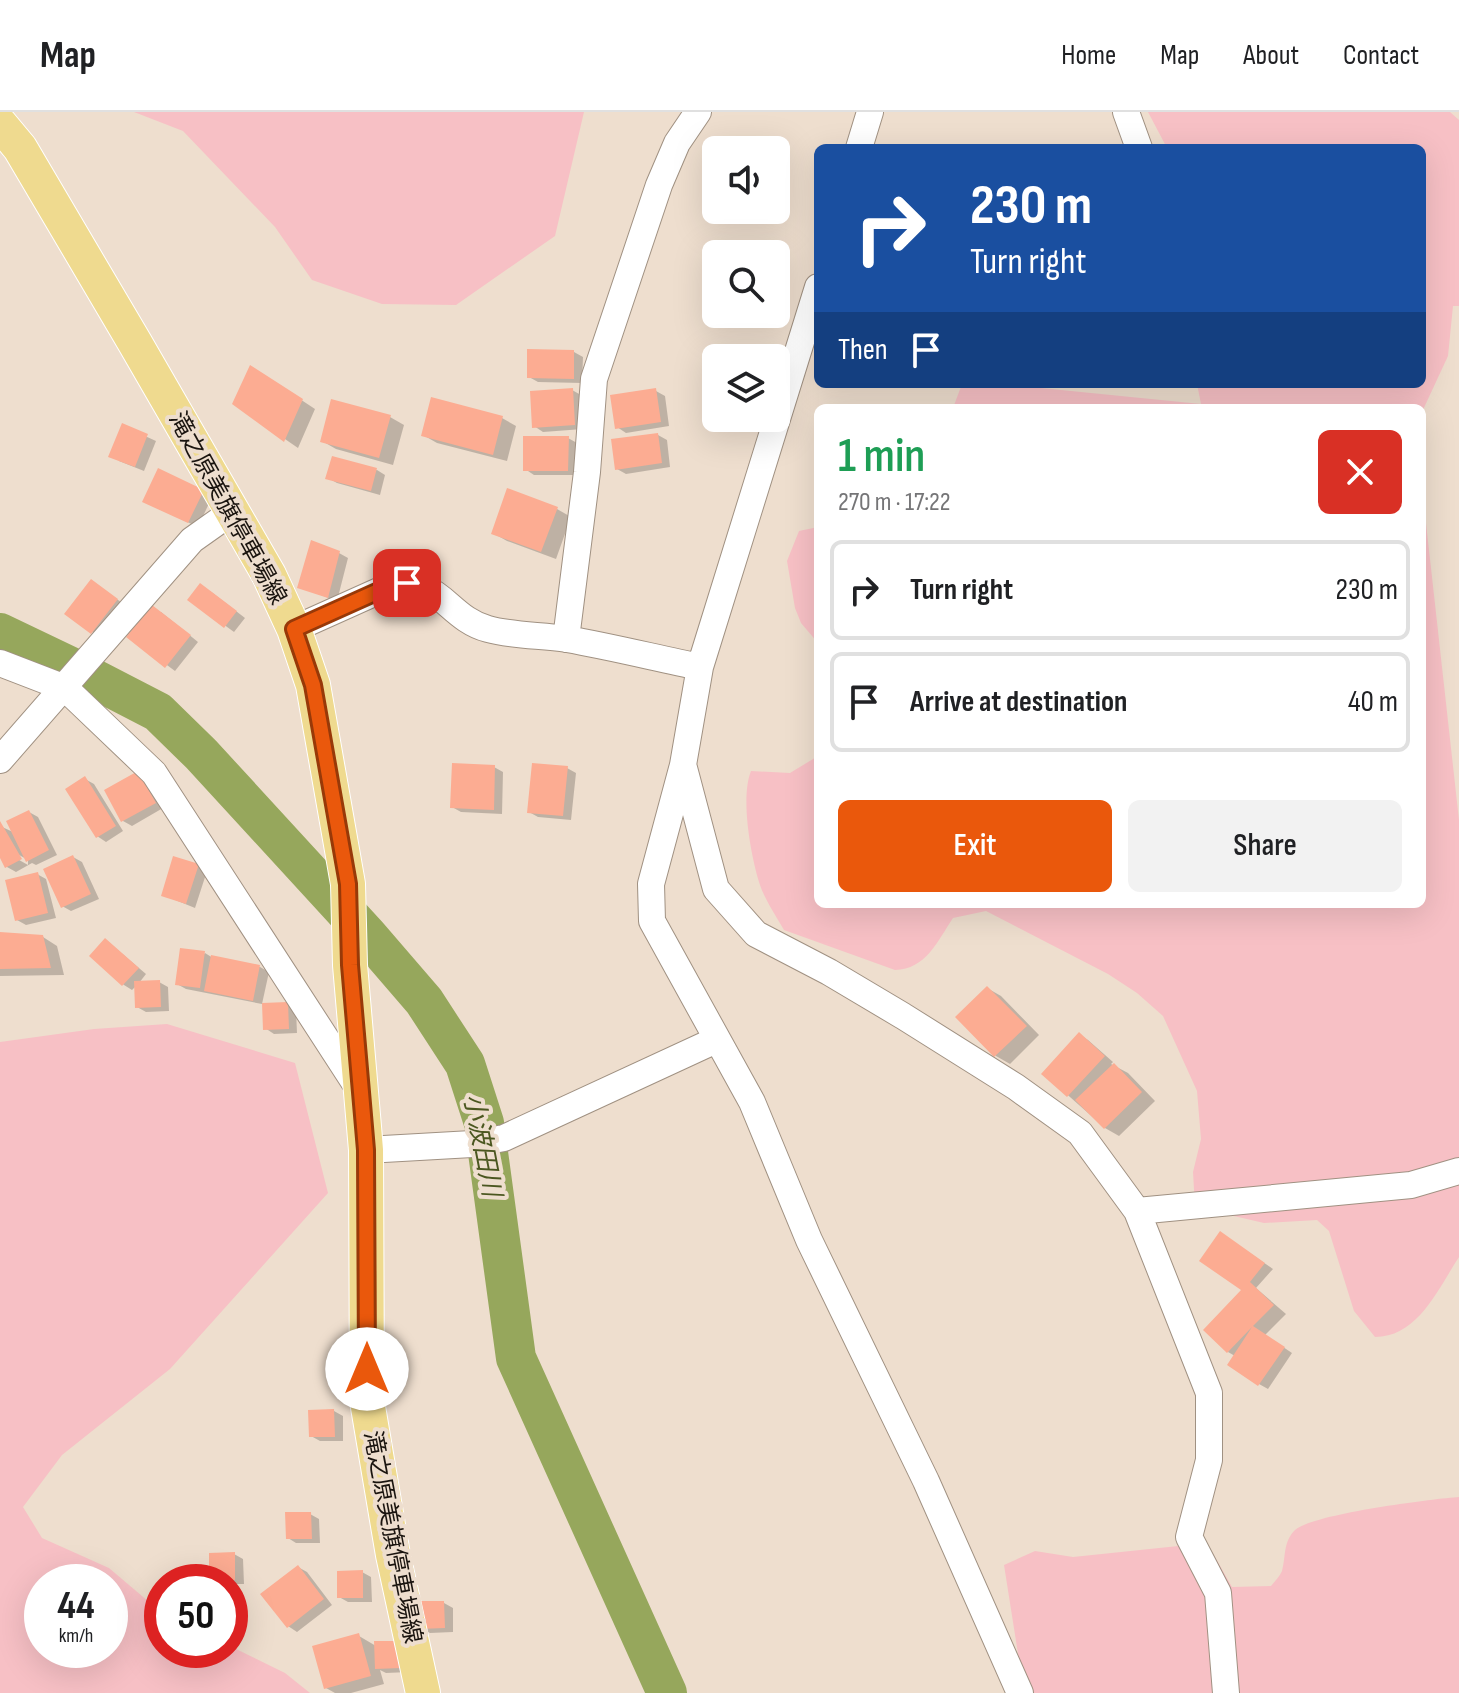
<!DOCTYPE html>
<html lang="en">
<head>
<meta charset="utf-8">
<style>
	:root { --surface:#fff; --page:#f2f2f2; --text:#202124; --muted:#757577; --line:#e0e0e0; --accent:#ea580c }
	body { margin:0; font-family:"Sofia Sans Condensed","Noto Sans JP",sans-serif; background:var(--page); color:var(--text); height:100vh; display:flex; flex-direction:column; font-size:30px; white-space:nowrap }
	* { box-sizing:border-box; margin:0 }
	p { font-size:26px; color:var(--muted) }
	.icon { flex:none; width:44px; height:44px; fill:none; stroke:currentColor; stroke-width:2; stroke-linecap:round; stroke-linejoin:round }
	.map { position:relative; flex:1; overflow:hidden }
	.sheet { position:absolute; left:814px; top:292px; width:612px; height:504px; display:flex; flex-direction:column; background:var(--surface); border-radius:12px; box-shadow:0 8px 32px #0002 }
	.sheet>* { flex:none }
	.banner { position:absolute; left:814px; top:32px; width:612px; height:244px; border-radius:12px; box-shadow:0 8px 32px #0002; background:#1a4fa0; color:#fff; overflow:hidden }
	.buttons { position:absolute; left:702px; top:24px; display:grid; gap:16px }
	.buttons a { display:grid; place-items:center; width:88px; height:88px; border-radius:12px; background:var(--surface); box-shadow:0 8px 32px #0002; font-size:40px }
	.speed { position:absolute; left:24px; top:1452px; display:flex; gap:16px; font-size:40px; font-weight:700; text-align:center }
	.speed>* { display:grid; place-content:center; width:104px; height:104px; border-radius:50%; background:var(--surface); box-shadow:0 8px 32px #0002; line-height:1 }
	.speed small { font-size:20px; font-weight:400 }
	.speed .limit { border:12px solid #d22; background:#fff; color:#111 }
	.pin { position:absolute; display:grid; place-items:center; width:68px; height:68px; color:#fff; margin:-34px; border-radius:16px; box-shadow:0 4px 12px #0006 }
	.me { position:absolute; width:88px; margin:-44px; rotate:0deg; stroke-linejoin:round; filter:drop-shadow(0 0 6px #0008) }
	.turn { display:flex; align-items:center; gap:28px; height:168px; padding:0 24px; font-size:36px }
	.turn .icon { width:104px; height:104px; stroke-width:2.5 }
	.turn b { display:block; font-size:56px; line-height:68px }
	.then { display:flex; align-items:center; height:76px; padding:0 24px; background:#0003; gap:16px; font-size:30px }
	.round { display:grid; place-items:center; flex:none; width:84px; height:84px; border-radius:12px; background:var(--page) }
	.overview { display:flex; align-items:center; justify-content:space-between; height:136px; padding:0 24px }
	h1 { font-size:48px; font-weight:600; line-height:60px; color:#1e9e55 }
	.action { display:flex; gap:16px; margin-top:auto; padding:16px 24px }
	.action a { flex:1; height:92px; border-radius:12px; background:var(--accent); color:#fff; font-size:32px; font-weight:600; line-height:92px; text-align:center }
	.action a+a { background:var(--page); color:var(--text) }
	ul { padding:0; list-style:none }
	li { display:flex; align-items:center; gap:24px; height:100px; margin:0 16px 12px; padding:0 8px; border:4px solid var(--line); border-radius:12px }
	li div { flex:1 }
	li b { display:block; font-size:30px }
	li em { font-style:normal }
	header { display:flex; align-items:center; gap:48px; box-sizing:border-box; height:112px; padding:0 40px; background:var(--surface); border-bottom:2px solid var(--line) }
	header strong { font-size:38px }
	nav { display:flex; gap:44px; margin-inline-start:auto; font-size:28px }
	.map>svg:first-child { display:block }
	.green { fill:#f7c0c5; fill-rule:evenodd }
	.shadow { fill:#0003; fill-rule:evenodd }
	.lines { fill:none; stroke-linecap:round; stroke-linejoin:round }
	.river { stroke:#96a75c; stroke-width:40 }
	.building { fill:#fcac92 }
	.minor-casing { stroke:#a09182; stroke-width:28 }
	.major-casing { stroke:#fff; stroke-width:36 }
	.minor { stroke:#fff; stroke-width:26 }
	.major { stroke:#efda8f; stroke-width:34 }
	.route-casing { stroke:#983908; stroke-width:20 }
	.route { stroke:#ea580c; stroke-width:14 }
	.labels { text-anchor:middle; stroke-width:8; stroke-linejoin:round; paint-order:stroke }
	.street-label { font-size:24px; fill:#1a140f; stroke:#eedece }
	.water-label { font-size:26px; font-style:italic; fill:#4b5720; stroke:#eedece }
</style>
</head>
<body>
<header>
<strong>Map</strong>
<nav><a>Home</a><a>Map</a><a>About</a><a>Contact</a></nav>
</header>
<div class="map">
<svg width="1459" height="1581" viewBox="0 0 1459 1581">
	<rect width="100%" height="100%" fill="#eedece"/>
	<path class="green" d="M134,0h450l-29,124 -99,69 -74,-1 -70,-24 -37,-53 -92,-96z
		M1148,0h302l9,8v186h-6l-5,50 -26,56v-4h-469l9,-24h40l199,20 -4,-20h225v-236h-255z
		M1422,375l37,333v437c-21,32 -41,80 -84,80l-21,-26 -25,-80 -12,-11 -53,3 -69,-16 -2,-35 8,-33 -4,-48 -34,-75 -26,-23 -29,-19 -122,-63 -33,7c-16,24 -27,51 -58,52l-111,-40c-8,-14 -19,-30 -24,-45 -9,-28 -20,-87 -9,-114l39,2 28,-17v148h604z
		M818,415v116l-17,-20 -6,-15 -8,-47 12,-30z
		M167,912l128,39 33,130 -158,176 -108,86 -39,52 19,31 67,30 53,45v37h68v-4l55,27 25,20h-310v-651l94,-13zM110,1470v68h-68v-68z
		M1459,1385v196h-428l-12,-33 -15,-95 31,-14 38,6 134,-14 25,44 39,-1c4,-5 9,-10 11,-15 4,-15 1,-29 13,-41 18,-16 136,-31 164,-33z"/>
	<path class="shadow" d="M574,240l9,5 -1,26 -44,-1 -9,-5z
		M265,264l50,33 -17,39 -64,-44z
		M572,278l9,5 2,34 -40,3 -9,-6z
		M656,279l9,5 4,30 -43,7 -9,-6z
		M390,305l14,8 -11,40 -57,-16 -14,-8z
		M502,306l14,8 -9,35 -70,-18 -14,-8z
		M123,314l33,15 -12,30 -25,-10z
		M658,323l9,5 3,27 -44,7 -9,-5z
		M568,326l9,5v32h-43l-9,-6z
		M377,358l8,5 -5,20 -43,-12 -9,-5z
		M159,359l53,26 -14,30 -45,-21z
		M557,397l14,8 -15,42 -49,-18 -14,-8z
		M339,441l9,5 -11,43 -38,-14z
		M100,475l25,18 -24,32 -9,-5z
		M210,479l35,27 -11,14 -44,-32z
		M161,500l37,30 -23,29 -46,-34z
		M494,655l9,5 -1,42 -41,-2 -9,-5z
		M567,656l9,5 -5,47 -33,-3 -9,-5z
		M147,666l16,30 -31,18 -9,-5 -17,-31z
		M85,667l9,5 29,47 -17,11 -9,-6z
		M29,700l9,5 19,38 -21,10 -4,-2 -16,9 -9,-5 -7,-13v-28l13,6zM14,740l14,8v5l-16,-9z
		M73,745l9,5 17,37 -28,12 -9,-5z
		M198,754l9,5 -12,37 -32,-13z
		M37,762l9,5 10,39 -30,7 -9,-5z
		M0,822l43,3 14,9 7,29 -64,1z
		M106,828l40,34 -7,9 20,-1 9,5 1,24 -23,1 -9,-5 -1,-21 -4,4 -8,-5 -32,-29z
		M205,841l8,5 47,9 9,5 -7,32 -76,-15 -9,-5z
		M987,876l14,8 38,39 -29,29 -14,-8 -38,-39z
		M288,892l8,5 1,24 -23,1 -9,-6z
		M1080,923l8,5 25,22 -2,2 17,9 27,28 -36,35 -14,-8 -61,-54z
		M1229,1127l44,30 -17,19 30,26 -21,21 27,18 -24,36 -9,-5 -24,-28 -7,-4 16,-62z
		M334,1299l9,5v25h-23l-9,-5z
		M310,1402l9,5 1,24h-24l-8,-5z
		M234,1442l9,5 1,25h-14v-2l-19,-3z
		M298,1455l9,5 25,33 -35,27 -9,-6z
		M362,1460l9,5 1,25h-24l-9,-5z
		M444,1491l9,5v24l-23,1 -9,-5z
		M359,1524l17,10 33,26 -23,1 -6,-3 4,14 -33,9h-16l-9,-5z"/>
	<g class="lines">
		<path class="river" d="M0,521l69,33 89,46 43,42 167,182 56,65 41,63 19,59 32,235 151,335"/>
	</g>
	<path class="building" d="M527,237l47,1v29l-47,-1z
		M250,253l53,34 -19,43 -52,-38z
		M573,276l2,37 -43,3 -2,-37z
		M656,276l5,34 -46,7 -5,-34z
		M431,285l72,19 -10,39 -72,-19z
		M331,287l60,16 -12,43 -59,-16z
		M122,311l26,11 -13,33 -27,-10z
		M658,321l4,30 -47,7 -4,-31z
		M523,324h46l-1,35h-45z
		M332,344l45,12 -6,23 -46,-12z
		M158,356l46,22 -16,33 -46,-21z
		M507,376l51,19 -17,45 -50,-18z
		M311,428l29,11 -12,47 -31,-10z
		M91,467l27,20 -27,35 -27,-20z
		M200,471l37,28 -13,17 -37,-28z
		M152,493l39,30 -26,33 -39,-31z
		M452,651l43,2 -1,45 -44,-2z
		M532,651l36,3 -5,50 -36,-3z
		M138,659l18,32 -35,19 -17,-32z
		M85,664l31,50 -20,12 -31,-49z
		M29,698l20,40 -23,12 -20,-41z
		M0,709l22,38 -17,9 -5,-10z
		M73,743l18,39 -30,14 -18,-39z
		M173,744l26,8 -13,40 -25,-8z
		M38,760l10,41 -33,8 -10,-41z
		M0,820l43,3 8,33 -51,1z
		M105,826l34,30 -17,18 -33,-30z
		M180,836l25,3 -5,37 -25,-3z
		M211,843l49,10 -7,36 -49,-10z
		M160,868l1,27 -26,1 -1,-27z
		M987,874l40,40 -33,31 -39,-40z
		M288,890l1,27 -26,1 -1,-27z
		M1079,920l26,24 -38,41 -26,-23z
		M1114,951l28,29 -38,37 -29,-29z
		M1220,1119l45,32 -15,19 24,23 -21,21 32,21 -27,39 -31,-21 25,-38 -25,26 -24,-23 38,-40 -42,-29z
		M334,1297l1,28h-26l-1,-27z
		M285,1400h26l1,27h-26z
		M235,1440v28l-26,1v-28z
		M298,1453l26,34 -37,29 -27,-34z
		M363,1458v28h-26v-27z
		M418,1489h26l1,27 -26,1z
		M359,1521l12,43 -47,13 -12,-43z
		M374,1529h26l1,27 -26,1z"/>
	<g class="lines">
		<defs>
			<path id="minor" d="M1126,0l13,36
				M859,36l11,-36
				M818,175l-118,380 -17,98 -32,119 1,37 100,181 57,138 117,241 94,212
				M294,517l98,-44c49,-8 55,33 96,44 25,7 53,6 79,10 45,8 89,19 133,28
				M566,527l21,-167 7,-93 65,-194 18,-42 21,-31
				M0,551l65,25 89,85 206,318
				M0,648l192,-220 41,-29
				M684,656l32,121 40,45 73,38 74,44 113,71 64,46 57,78 72,182v67l-20,77 29,56 8,100
				M366,1038l106,-6 32,-6 212,-98
				M1137,1099l274,-26 48,-14"/>
			<path id="major" d="M0,12l20,24 115,195 134,232 25,54 19,56 35,199 2,81 16,185 1,251 26,154 30,138"/>
		</defs>
		<use href="#minor" class="minor-casing"/>
		<use href="#major" class="major-casing"/>
		<use href="#minor" class="minor"/>
		<use href="#major" class="major"/>
	</g>
	<g class="lines">
		<defs>
			<path id="route" d="M367,1257l-1,-219 -16,-185 -2,-81 -35,-199 -19,-56 98,-44 15,-2"/>
		</defs>
		<use href="#route" class="route-casing"/>
		<use href="#route" class="route"/>
	</g>
	<g class="labels">
		<g class="street-label">
			<text transform="translate(228 396) rotate(61)" y="8">滝之原美旗停車場線</text>
			<text transform="translate(393 1425) rotate(79)" y="8">滝之原美旗停車場線</text>
		</g>
		<g class="water-label">
			<text transform="translate(483 1033) rotate(79)" y="9">小波田川</text>
		</g>
	</g>
</svg>
<div class="buttons">
<a><svg class="icon" aria-label="sound" viewBox="0 0 24 24"><path d="M4 9h4l5-4v14l-5-4H4zM17 9q2 3 0 6"/></svg></a>
<a><svg class="icon" aria-label="search" viewBox="0 0 24 24"><circle cx="10" cy="10" r="6"/><path d="M15 15l6 6"/></svg></a>
<a><svg class="icon" aria-label="layers" viewBox="0 0 24 24"><path d="M12 4l9 5-9 5-9-5zM3 14l9 5 9-5"/></svg></a>
</div>
<div class="speed"><div>44<small>km/h</small></div><div class="limit">50</div></div>
<div class="pin" style="left:407px;top:471px;background:#d93025"><svg class="icon" aria-label="arrive" viewBox="0 0 24 24"><path d="M6 21V4h12l-3 4 3 4H6"/></svg></div>
<svg class="me" style="left:367px;top:1257px" viewBox="-20 -20 40 40"><circle r="19" fill="#fff"/><path d="M0-13L10 11 0 6-10 11z" fill="#ea580c"/></svg>
<div class="banner">
<div class="turn"><svg class="icon" aria-label="right" viewBox="0 0 24 24"><path d="M7 20v-9h11M14 6l5 5-5 5"/></svg><div><b>230 m</b>Turn right</div></div>
<div class="then">Then<svg class="icon" aria-label="arrive" viewBox="0 0 24 24"><path d="M6 21V4h12l-3 4 3 4H6"/></svg></div>
</div>
<section class="sheet">
<div class="overview"><div><h1>1 min</h1><p>270 m · 17:22</p></div><a class="round" style="background:#d93025;color:#fff"><svg class="icon" aria-label="close" viewBox="0 0 24 24"><path d="M6 6l12 12M18 6L6 18"/></svg></a></div>
<ul>
<li><svg class="icon" aria-label="right" viewBox="0 0 24 24"><path d="M7 20v-9h11M14 6l5 5-5 5"/></svg><div><b>Turn right</b></div><em>230 m</em></li>
<li><svg class="icon" aria-label="arrive" viewBox="0 0 24 24"><path d="M6 21V4h12l-3 4 3 4H6"/></svg><div><b>Arrive at destination</b></div><em>40 m</em></li>
</ul>
<div class="action"><a>Exit</a><a>Share</a></div>
</section>
</div>
</body>
</html>
